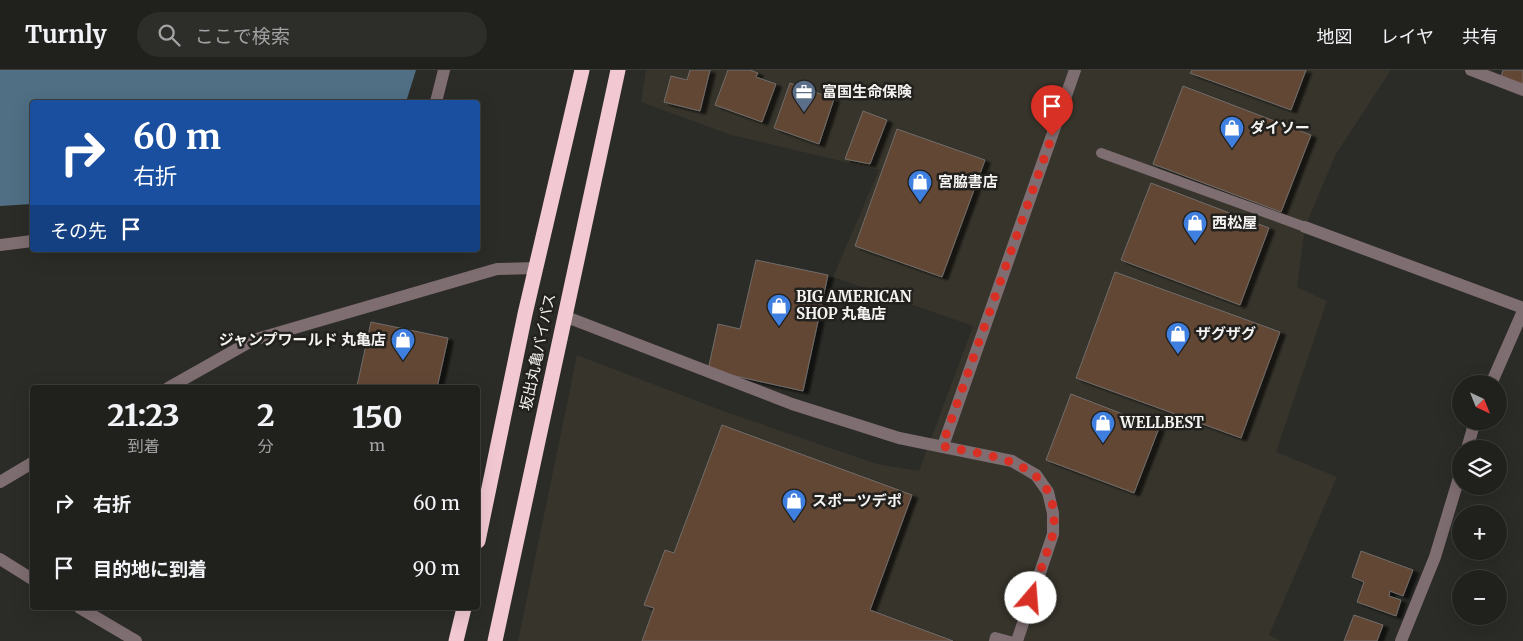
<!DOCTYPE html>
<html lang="ja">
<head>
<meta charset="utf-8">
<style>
	:root { --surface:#20201d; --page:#2d2d2a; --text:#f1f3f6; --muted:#a2a3a4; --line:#3d3e3b }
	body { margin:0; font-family:Merriweather,"Noto Sans JP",serif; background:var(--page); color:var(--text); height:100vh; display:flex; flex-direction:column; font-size:19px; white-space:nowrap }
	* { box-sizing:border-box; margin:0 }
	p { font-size:16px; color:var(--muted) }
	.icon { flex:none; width:28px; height:28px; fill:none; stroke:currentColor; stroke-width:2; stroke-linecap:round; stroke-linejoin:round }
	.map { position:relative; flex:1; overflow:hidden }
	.drawer { position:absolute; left:30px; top:315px; width:450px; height:225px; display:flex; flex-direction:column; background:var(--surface); border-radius:5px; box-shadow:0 5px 20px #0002,0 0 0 1px var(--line) }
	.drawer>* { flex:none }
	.guide { position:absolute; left:30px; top:30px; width:450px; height:152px; border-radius:5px; box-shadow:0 5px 20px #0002,0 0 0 1px var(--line); background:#1a4fa0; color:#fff; overflow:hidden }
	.needle { width:32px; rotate:137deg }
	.buttons { position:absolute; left:1452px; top:305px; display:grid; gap:10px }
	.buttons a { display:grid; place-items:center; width:55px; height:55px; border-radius:50%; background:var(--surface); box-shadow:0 5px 20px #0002,0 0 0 1px var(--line); font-size:25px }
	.pin { position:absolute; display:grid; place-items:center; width:42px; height:42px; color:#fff; margin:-51px -21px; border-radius:50% 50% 50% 0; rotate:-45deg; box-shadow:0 0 5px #0007 }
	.pin .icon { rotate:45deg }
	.me { position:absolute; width:55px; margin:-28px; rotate:18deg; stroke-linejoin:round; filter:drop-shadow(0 0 4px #0008) }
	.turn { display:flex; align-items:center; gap:18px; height:105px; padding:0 20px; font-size:22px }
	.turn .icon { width:65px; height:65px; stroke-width:2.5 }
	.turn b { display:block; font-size:35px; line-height:42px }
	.then { display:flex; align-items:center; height:48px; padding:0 20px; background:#0003; gap:10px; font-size:19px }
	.eta { display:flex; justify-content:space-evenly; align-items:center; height:85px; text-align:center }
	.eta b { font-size:30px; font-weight:800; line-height:35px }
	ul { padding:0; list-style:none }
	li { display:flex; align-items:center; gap:15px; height:65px; padding:0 20px }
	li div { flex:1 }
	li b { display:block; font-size:19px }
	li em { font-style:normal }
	header { display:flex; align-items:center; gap:30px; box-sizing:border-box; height:70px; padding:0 25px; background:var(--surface); border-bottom:1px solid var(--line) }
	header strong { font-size:24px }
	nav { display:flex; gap:28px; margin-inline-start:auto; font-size:18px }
	.search { width:350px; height:45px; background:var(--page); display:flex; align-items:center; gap:12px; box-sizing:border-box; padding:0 18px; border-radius:28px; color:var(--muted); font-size:19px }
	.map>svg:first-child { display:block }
	.built { fill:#36342b }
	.water { fill:#506f84 }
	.building { fill:#624634; stroke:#716d6b; filter:url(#shadow) }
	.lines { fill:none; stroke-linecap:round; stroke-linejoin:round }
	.lane { stroke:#7e6d71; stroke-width:10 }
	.street { stroke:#7e6d71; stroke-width:12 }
	.highway { stroke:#f2c9d3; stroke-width:15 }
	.route { stroke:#d93025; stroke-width:9; stroke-dasharray:0 16.2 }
	.labels { text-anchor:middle; stroke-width:5; stroke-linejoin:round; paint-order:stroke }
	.poi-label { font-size:15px; font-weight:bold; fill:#f4f3f1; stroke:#22211e; text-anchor:start }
	.street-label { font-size:15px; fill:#f4f3f1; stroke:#22211e }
</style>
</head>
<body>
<header>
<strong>Turnly</strong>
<div class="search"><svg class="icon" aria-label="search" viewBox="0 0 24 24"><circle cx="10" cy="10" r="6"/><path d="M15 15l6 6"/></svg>ここで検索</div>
<nav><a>地図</a><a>レイヤ</a><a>共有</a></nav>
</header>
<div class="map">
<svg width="1523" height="571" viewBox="0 0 1523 571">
	<defs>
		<filter id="shadow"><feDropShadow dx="5.5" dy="3" stdDeviation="1" flood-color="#0009"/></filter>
	</defs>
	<rect width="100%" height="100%" fill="#2b2b27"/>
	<path class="built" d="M646,0h745l-55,84 -31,73 -8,60 30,14 -51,151 61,25 -68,158 12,6h-763l59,-286 149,57 151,52 42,7 54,-145 -140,-49 46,-107 -148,-35 -90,-33z"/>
	<path class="water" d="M0,0h416l-10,32h-374v102l-32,2z"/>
	<path class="building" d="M690,0h20l-10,41 -36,-9 7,-26 16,4z
		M728,0h22l8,3 -2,4 20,7 -14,38 -47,-17z
		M1192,0h114l-15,40 -101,-37z
		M1503,0h20v18l-23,-8z
		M790,13l44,16 -15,45 -45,-16z
		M1183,16l128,49 -30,77 -128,-48z
		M863,41l24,9 -17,44 -25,-5z
		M897,59l88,31 -43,117 -87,-31z
		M1151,113l118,45 -29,77 -119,-45z
		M756,190l72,15 -25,116 -95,-21 10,-46 22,5z
		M1115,202l165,60 -39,106 -165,-60z
		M371,252l77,16 -11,50h-72l-8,-2z
		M1071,324l88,34 -25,65 -88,-33z
		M722,355l190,70 -42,115 83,31h-311l12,-33 -10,-3 21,-55 9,3z
		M1361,481l52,19 -10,26 -13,-5 -1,5 12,4 -5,16 -39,-14 7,-20 -12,-5z
		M1354,545l29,10 -6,16h-33z"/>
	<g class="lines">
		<path class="lane" d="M1101,83l204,74
			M994,571l1,-4 15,4"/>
		<path class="street" d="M1471,0l52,20
			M436,32l8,-32
			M1305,157l218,81
			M0,175l32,-4
			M564,246l228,88 107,34 113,23 24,14 12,17 5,21v21l-36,107
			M1491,314l32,-73
			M168,318l85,-48 244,-71 39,-1
			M943,376l132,-376
			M1467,379l8,-28
			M0,412l32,-19
			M0,489l32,20
			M80,538l56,33
			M1401,571l34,-84 26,-86"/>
		<path class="highway" d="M478,471l47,-227 57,-244
			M456,571l8,-33
			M495,571l123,-571"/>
	</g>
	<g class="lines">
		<path class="route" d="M1031,528c5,-14 10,-29 15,-43 2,-7 6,-15 7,-22 10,-73 -59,-76 -111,-87l110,-310"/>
	</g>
	<defs>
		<symbol id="office-pin" viewBox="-11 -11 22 30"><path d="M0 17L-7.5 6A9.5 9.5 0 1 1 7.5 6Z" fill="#5c6f8a" stroke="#22211e"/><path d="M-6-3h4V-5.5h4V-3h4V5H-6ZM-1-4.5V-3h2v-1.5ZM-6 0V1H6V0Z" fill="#fff"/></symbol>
		<symbol id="shop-pin" viewBox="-11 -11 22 30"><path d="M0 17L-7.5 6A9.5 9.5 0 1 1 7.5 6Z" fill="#3f7fe0" stroke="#22211e"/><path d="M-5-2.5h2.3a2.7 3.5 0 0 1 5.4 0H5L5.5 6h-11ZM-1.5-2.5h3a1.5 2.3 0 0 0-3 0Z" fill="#fff"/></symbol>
	</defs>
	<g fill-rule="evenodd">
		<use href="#office-pin" x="790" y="8" width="28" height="38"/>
		<use href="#shop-pin" x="1218" y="44" width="28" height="38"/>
		<use href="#shop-pin" x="906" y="98" width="28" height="38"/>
		<use href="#shop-pin" x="1181" y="139" width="28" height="38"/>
		<use href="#shop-pin" x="765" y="222" width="28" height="38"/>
		<use href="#shop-pin" x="1164" y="250" width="28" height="38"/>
		<use href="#shop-pin" x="389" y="256" width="28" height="38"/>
		<use href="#shop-pin" x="1089" y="339" width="28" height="38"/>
		<use href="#shop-pin" x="780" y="417" width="28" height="38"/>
	</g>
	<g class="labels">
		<g class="poi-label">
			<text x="822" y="27">富国生命保険</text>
			<text x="1250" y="63">ダイソー</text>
			<text x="938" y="117">宮脇書店</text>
			<text x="1212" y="158">西松屋</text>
			<text x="796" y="232">BIG AMERICAN<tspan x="796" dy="17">SHOP 丸亀店</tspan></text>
			<text x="1196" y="269">ザグザグ</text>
			<text x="386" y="275" text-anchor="end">ジャンプワールド 丸亀店</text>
			<text x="1120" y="358">WELLBEST</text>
			<text x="812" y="436">スポーツデポ</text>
		</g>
		<g class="street-label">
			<text transform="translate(538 282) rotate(-78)" y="5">坂出丸亀バイパス</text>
		</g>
	</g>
</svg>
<div class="buttons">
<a><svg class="needle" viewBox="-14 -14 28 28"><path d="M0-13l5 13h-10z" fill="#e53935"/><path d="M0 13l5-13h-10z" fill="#a2a3a4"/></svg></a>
<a><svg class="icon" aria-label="layers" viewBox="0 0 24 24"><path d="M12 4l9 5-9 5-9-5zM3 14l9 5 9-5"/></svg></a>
<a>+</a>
<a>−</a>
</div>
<div class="pin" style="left:1052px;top:66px;background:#d93025"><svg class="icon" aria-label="arrive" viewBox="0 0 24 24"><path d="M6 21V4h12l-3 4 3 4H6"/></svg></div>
<svg class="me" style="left:1031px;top:528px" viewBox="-20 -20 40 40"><circle r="19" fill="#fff"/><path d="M0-13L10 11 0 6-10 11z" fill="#d93025"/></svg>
<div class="guide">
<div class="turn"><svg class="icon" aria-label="right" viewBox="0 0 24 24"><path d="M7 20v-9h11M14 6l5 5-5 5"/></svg><div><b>60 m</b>右折</div></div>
<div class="then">その先<svg class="icon" aria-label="arrive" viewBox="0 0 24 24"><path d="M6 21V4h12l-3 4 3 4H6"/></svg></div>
</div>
<section class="drawer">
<div class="eta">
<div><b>21:23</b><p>到着</p></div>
<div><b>2</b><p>分</p></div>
<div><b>150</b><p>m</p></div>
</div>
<ul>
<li><svg class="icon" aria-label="right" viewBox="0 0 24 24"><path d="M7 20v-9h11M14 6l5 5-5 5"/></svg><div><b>右折</b></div><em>60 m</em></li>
<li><svg class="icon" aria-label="arrive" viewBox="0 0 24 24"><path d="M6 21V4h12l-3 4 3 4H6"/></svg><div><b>目的地に到着</b></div><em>90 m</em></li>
</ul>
</section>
</div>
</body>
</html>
